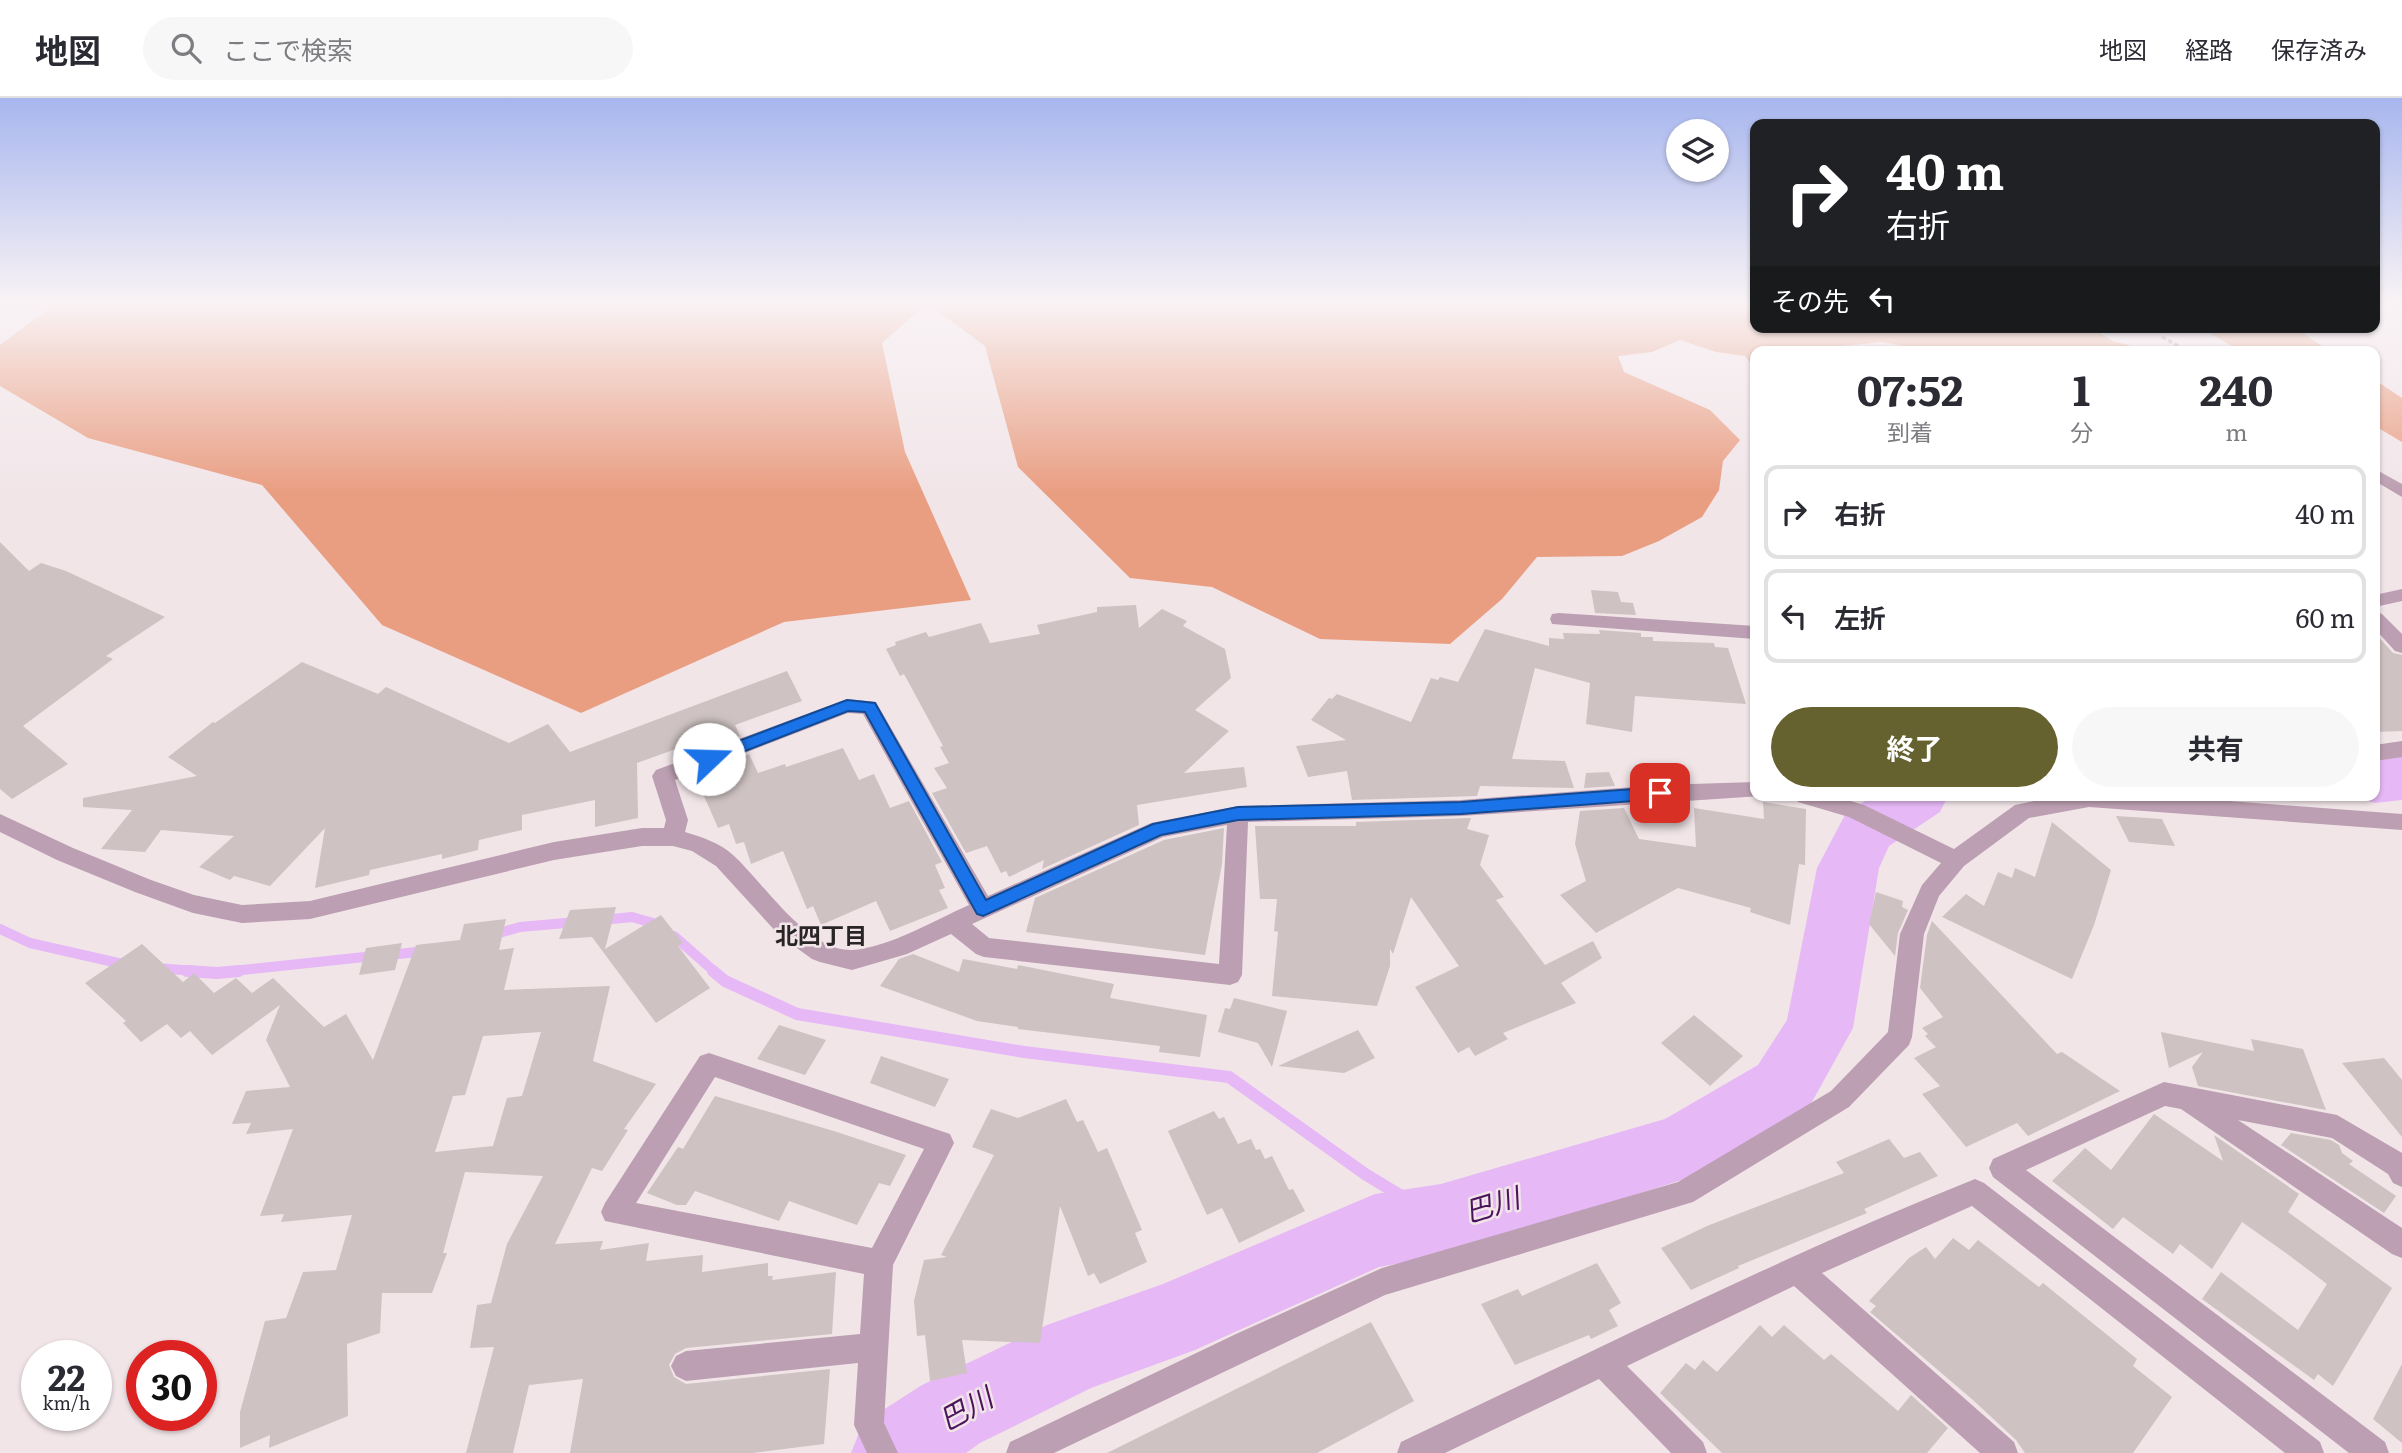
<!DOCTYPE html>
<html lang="ja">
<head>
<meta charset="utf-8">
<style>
	:root { --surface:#fff; --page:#f7f7f7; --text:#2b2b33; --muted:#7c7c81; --line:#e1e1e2; --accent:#66622f }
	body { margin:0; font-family:Literata,"Noto Sans JP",serif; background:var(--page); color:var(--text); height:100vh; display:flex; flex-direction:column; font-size:26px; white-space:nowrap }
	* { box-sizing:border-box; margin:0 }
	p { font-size:23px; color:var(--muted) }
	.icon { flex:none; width:38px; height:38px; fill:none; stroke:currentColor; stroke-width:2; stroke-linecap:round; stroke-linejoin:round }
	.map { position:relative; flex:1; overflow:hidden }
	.panel { position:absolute; left:1750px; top:248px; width:630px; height:455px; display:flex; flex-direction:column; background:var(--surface); border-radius:14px; box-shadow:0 2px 5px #0004 }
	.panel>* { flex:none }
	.banner { position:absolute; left:1750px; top:21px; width:630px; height:214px; border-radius:14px; box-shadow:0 2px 5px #0004; background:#202124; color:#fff; overflow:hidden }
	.controls { position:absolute; left:1666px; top:21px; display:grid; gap:14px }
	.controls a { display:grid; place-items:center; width:63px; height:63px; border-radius:50%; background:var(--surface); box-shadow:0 2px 5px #0004; font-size:35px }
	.speed { position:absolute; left:21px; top:1242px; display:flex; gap:14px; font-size:35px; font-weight:700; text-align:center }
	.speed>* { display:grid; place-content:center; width:91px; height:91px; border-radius:50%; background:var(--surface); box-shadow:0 2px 5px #0004; line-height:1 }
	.speed small { font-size:18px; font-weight:400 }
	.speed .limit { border:10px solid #d22; background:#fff; color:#111 }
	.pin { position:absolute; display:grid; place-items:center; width:60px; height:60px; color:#fff; margin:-30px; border-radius:14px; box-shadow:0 4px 10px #0006 }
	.me { position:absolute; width:77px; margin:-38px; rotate:69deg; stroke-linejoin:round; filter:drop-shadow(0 0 5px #0008) }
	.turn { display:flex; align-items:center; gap:24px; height:147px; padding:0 21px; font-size:32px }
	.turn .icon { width:91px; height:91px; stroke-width:2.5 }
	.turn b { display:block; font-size:49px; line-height:60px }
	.then { display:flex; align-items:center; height:66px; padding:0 21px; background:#0003; gap:14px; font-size:26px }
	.eta { display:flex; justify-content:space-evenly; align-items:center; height:119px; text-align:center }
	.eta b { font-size:42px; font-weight:700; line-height:49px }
	.action { display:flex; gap:14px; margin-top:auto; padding:14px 21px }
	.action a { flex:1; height:80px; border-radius:42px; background:var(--accent); color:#fff; font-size:28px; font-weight:700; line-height:80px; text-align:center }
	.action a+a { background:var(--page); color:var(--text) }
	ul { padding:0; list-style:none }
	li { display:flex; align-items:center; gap:21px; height:94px; margin:0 14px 10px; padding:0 7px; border:4px solid var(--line); border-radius:14px }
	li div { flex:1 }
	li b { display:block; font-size:26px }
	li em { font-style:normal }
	header { display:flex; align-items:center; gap:42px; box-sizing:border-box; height:98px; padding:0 35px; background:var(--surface); border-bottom:2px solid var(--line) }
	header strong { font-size:33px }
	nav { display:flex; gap:38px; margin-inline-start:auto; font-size:24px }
	.search { width:490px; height:63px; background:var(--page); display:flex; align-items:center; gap:18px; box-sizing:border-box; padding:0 24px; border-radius:38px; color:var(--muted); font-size:26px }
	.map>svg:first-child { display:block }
	.forest { fill:#e99e82 }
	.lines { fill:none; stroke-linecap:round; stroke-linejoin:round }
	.stream-far1 { stroke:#e6b8f6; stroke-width:10 }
	.stream { stroke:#e6b8f6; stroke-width:12 }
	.river { fill:#e6b8f6; fill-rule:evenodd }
	.building { fill:#cec2c2; fill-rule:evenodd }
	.path { stroke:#9f9698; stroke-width:3.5; stroke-dasharray:4.5 2.5; stroke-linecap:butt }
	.street { fill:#bc9fb2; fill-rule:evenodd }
	.route { fill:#1a73e8; stroke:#114b97; stroke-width:2 }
	.labels { text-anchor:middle; stroke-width:5; stroke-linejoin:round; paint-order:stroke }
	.neighbourhood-label { font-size:23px; font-weight:bold; fill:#292526; stroke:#f1e5e8 }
	.near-water-label { font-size:28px; font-style:italic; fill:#4b135c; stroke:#f1e5e8 }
</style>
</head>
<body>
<header>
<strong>地図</strong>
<div class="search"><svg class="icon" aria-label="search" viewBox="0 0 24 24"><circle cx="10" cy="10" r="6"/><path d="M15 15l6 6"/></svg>ここで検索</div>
<nav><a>地図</a><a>経路</a><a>保存済み</a></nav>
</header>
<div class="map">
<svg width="2402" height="1355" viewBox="0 0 2402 1355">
	<rect width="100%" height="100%" fill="#f1e5e8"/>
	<path class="forest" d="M56,205h1699v24h334l24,14 43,11h-220l-54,-10 -40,4 -8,6h-79v17l-10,-13 -29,-4 -36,-12 -28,12 -34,4 6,16 86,38 30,30 -17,21 -4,29 -17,27 -43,24 -37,15 -85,1 -35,42 -52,45 -130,-5 -108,-52 -82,-9 -112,-111 -33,-121 -58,-43 -45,40 23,109 66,148 -187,22 -203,91 -199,-88 -120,-140 -174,-47 -88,-52v-41z
		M2199,229h95l37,25h-89z
		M2375,282l27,18v44l-27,-16z"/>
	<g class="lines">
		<path class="stream-far1" d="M602,822l30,-3 28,8
			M0,831l30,14 97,22
			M492,837l28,-8 57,-5
			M674,838l41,36
			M389,857l37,-4
			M156,870l53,4
			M223,874l151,-16"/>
		<path class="stream" d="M187,873l30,2 22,-2
			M713,873l12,10 72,33 227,38 205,25 136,97 76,46"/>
		<path class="river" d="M2402,658v44l-27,3 -20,-6 20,-1v-37z
			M1873,698h75l-8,16 -51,34 -10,22 -26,160 -45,81 -101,63 -266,84 -62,11 -184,83 -104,38 -111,55 -14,10h-115l12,-30 59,-38 125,-60 116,-41 212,-90 66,-10 224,-65 93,-54 29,-45 30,-152 29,-55z"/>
	</g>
	<path class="building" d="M0,444l29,29 12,-8 25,8 99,46 -59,39 7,3 -90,67 45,38 -56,35 -12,-10z
		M1591,492l27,2 3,10 12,1 3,12 -41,-2z
		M1136,507l3,23 23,-19 25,12 -4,5 42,23 6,29 -36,32 34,21 -45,42 60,-6 3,20 -110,18 2,20 -97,44 2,-9 -35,17 -3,-6 -5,2 -14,-27 -21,7 -34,-60 15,-5 -13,-20 15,-5 -9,-16 3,-1 -39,-72 -4,2 -14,-27 10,-4 -1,-3 31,-10 3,5 52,-14 9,20 50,-9 -3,-9 60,-13v-5z
		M1485,531l64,17v-8l15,1 -1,-6 37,1 -1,-4 42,3v4h12v4l61,2 1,4 13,1 18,56 -111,-8 -3,36 -46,-8 4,-41 -55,-15 -23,91 53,2 9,27 -94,-2 -3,10 -125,4 -5,-29 -39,6 -12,-31 50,-6 -35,-20 18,-22 3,1 5,-5 74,28 20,-44 7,2 2,-3 18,5z
		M2375,535l18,20 9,2v76l-27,1z
		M302,564l76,32 8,-7 123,56 39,-19 22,28 217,-81 15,30 -67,24 5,11 -53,19 -3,-9 -47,17 1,55 -43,9v-27l-73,15v15l-43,10 -1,10 -36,9v-5l-72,16 -1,5 -54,13 10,-60 -55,58 -36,-10 -4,4 -31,-13 35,-31 -73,-6 -16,22 -44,-3 31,-39 -49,-3v-9l114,-22 -29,-19 45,-35 2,1z
		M843,650l16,32 15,-6 16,34 19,-7 33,61 -7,3 10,23 -6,2 9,18 -58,23 -14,-30 -55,24 -8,-19 -6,3 -24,-58 -32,13 -7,-22 -8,2 -7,-20 -11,4 -23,-53 54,-21 9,19 27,-9 1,3z
		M1609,674l6,14 -31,2 2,-15z
		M1763,704l43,7 -1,56 -6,-1 -9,61 -40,-13 1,-4 -73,-20 -82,45 -36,-38 26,-14 -11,-37 5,-33 44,-3 15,31 57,8 -2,-39 70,11z
		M2116,718l46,3 13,27 -46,-4z
		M1471,720l-4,11 22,6 -9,30 24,32 -8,3 49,65 48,-24 9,17 -41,25 15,20 -73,30 5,6 -33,17 -6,-9 -11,6 -43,-66 44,-21 -48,-69 -18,57 -3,-5v17l-13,40 -105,-10 6,-64 -4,-1 3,-32h-17l-5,-73h101v-4z
		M2052,724l59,48 -17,55 -22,54 -130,-62 24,-23 18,12 14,-34 14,6 3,-10 20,9z
		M1224,730l-2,36 -17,91 -179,-23 9,-34 129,-58z
		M1876,794l27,9 -1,6 6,3 -10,23 -3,23 -26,-32z
		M616,809l-11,42 56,-34 22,28 -5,3 32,42 -54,35 -64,-86 -33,2 11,-29z
		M506,821l-7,31 15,-2 -10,42 106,-4 -17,75 63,23 -32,45 4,1 -26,41 -10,-3 -37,76 48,-3 -3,9 49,-7 -3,18 57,-6 -1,17 66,-9v13h5l-1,4 64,-8 -4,62 -146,14 -11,6 -6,11 5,12 12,7 144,-15 -6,75 -72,9h-182l13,-74 -54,6 -16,68h-47l28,-106 -24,1 7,-43 14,-2 16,-59 36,-68 -78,-4 -22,81h4l-15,40h-50l-2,40 -33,11 1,72 -79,32 1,-13 -30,13v-36l25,-91 21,-3 17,-46 33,-2 16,-55 -71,7 3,-8 -24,2 33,-87 -47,5 5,-11 -19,1 14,-33 44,-4 -24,-47 14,-35 -68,50 -22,-24 -9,7 -14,-14 -26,18 -18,-19 3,-2 -41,-38 57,-39 41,38 11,-9 20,20 22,-15 16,15 21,-15 51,49 22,-13 27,46 43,-115 44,-5 4,-16zM541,934l-19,64 -15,2 -14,48 -58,6 18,-56 12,-1 18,-59z
		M1932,823l125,133 5,-2 58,39 -92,45 -11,-13 -51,24 -44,-53 18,-8 -26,-28 22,-11 -11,-11 3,-2 -6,-6 21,-11 -23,-29 7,-53z
		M402,845l-7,27 -36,5 7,-27z
		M913,856l46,18 4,-13 54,10 1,-4 96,19 -4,14 97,17 -7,42 -41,-5 1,-6 -142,-17v-2l-41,-6 -97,-35 19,-27z
		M1234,900l53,13 -15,56 -14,-24 -40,-11 7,-24 5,1z
		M1694,917l49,41 -33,30 -49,-43z
		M779,927l47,15 -21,35 -48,-16z
		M1358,932l17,28 -31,15 -66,-7z
		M2161,934l93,19 -3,-12 52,10 23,61 -128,-24 -6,-19 11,-15 -34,16z
		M881,958l68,23 -14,28 -65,-24z
		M2384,960l18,22v57l-60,-74z
		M715,998l122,36 69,23 -16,31 -11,-3 -22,42 -68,-24 -10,20 -84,-30 -9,14h-9l-30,-12 31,-46 5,2z
		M1066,1001l11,23 6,-2 15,32 9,-4 35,82 -7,3 12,29 -47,22 -6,-11 -6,3 -28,-70 -20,137 -78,-3 5,33 -37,8 -5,-46 -8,1 -3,-35 10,-41 23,-3 -6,-2 53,-100 -22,-8 19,-38 27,9z
		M1214,1013l5,8 5,-2 14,27 13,-5 5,11 4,-1 5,10 7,-3 17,34 4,-1 12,22 -66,32 -17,-35 -15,7 -39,-84z
		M2154,1016l69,47 -9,-26 85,59 -11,18 104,76 -59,98 -15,-12 -4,6 -112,-81 19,-27 77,58 29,-46 -37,-28 -48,-34 -30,47 -32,-25 -7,10 -50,-37 -10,12 -61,-48 33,-33 26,22z
		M2291,1035l40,7 8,5 3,8 11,8 -4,3 47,32 -12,17 -103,-68z
		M1889,1041l15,19 16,-6 18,24 -74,33 3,4 -129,53 1,2 -48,22 -30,-42 46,-22 137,-53 -8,-11z
		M1953,1140l16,12 9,-10 61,47 4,-4 94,76 -4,7 39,31 -39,56h-108l-9,-13 -43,-40 -103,-88 6,-6 -7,-5 40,-43 17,-11 9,12z
		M1597,1165l24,40 -12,7 9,16 -27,13 -2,-4 -74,30 -34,-61 37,-15 4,7z
		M1371,1224l43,79 -97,52h-210z
		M1760,1227l12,12 12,-12 40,35 7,-6 67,57 13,-16 37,33 -21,25h-205l-62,-60 26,-30 9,7 8,-10 14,12z
		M2402,1266v79l-29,-24z"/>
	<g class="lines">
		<path class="path" d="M2162,239l27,15"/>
		<path class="street" d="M2375,371l27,15v13l-27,-16z
			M2402,491v12l-27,6v-12z
			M2375,514l7,2 20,20v19l-7,-2 -20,-22z
			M1559,515l196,13v13l-203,-15 -2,-5 2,-5z
			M847,601l29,3 112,194 163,-73 87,-17 223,-6 199,-15 95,-3v14h6l-300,20 -213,6 -6,153 -4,7 -8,3 -246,-28 -8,-3 -25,-20 -44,20 -55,16 -32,-8 -8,-3 -33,-24 -63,-69 -24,-15 -19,-5h-31l-88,14 -244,59 -68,4 -49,-10 -58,-21 -78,-32 -57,-28v-18l73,34 78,32 43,15 48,10 68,-4 244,-59 88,-14h22l2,-8 -14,-44 4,-6zM848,615l15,1 106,191c-34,15 -79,42 -116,45 -45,3 -90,-68 -120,-95 -13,-12 -31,-18 -48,-23l3,-12 -13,-40zM1227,727l-8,139 -230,-26 -17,-14 191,-87z
			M2402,643v16l-27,4v-16z
			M1795,698h39l30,9 90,44 61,-44 44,-9h105l238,18v16l-313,-23 -60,11 -65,48 -25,30 -15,38 -12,103 -3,8 -60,62 -156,95 -308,93 -331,158h-48l4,-11 226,-108 146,-66 296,-86 153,-91 57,-59 12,-98 22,-49 19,-22 -92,-46 -51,-15z
			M709,955l241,81 4,9 -61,122 -9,158 14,30h-31l-13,-28 4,-62 -172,18 -10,-5 -5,-10 5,-10 10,-5 174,-17 4,-60 -259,-53 -4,-9 4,-9 95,-147zM715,979l209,72 -52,99 -236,-45z
			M2164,984l173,33 65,38v34l-9,-4 -5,-9 -56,-36 -94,-18 164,108v30l-10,-4 -211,-145 -16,-3 -139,64 359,272 4,11h-40l-356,-276 -4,-9 4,-9z
			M1975,1081l9,4 336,259 4,11h-39l-313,-247 -150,67 192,169 4,11h-38l-186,-167 -167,80 76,76 4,11h-36l-72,-74 -154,74h-48l4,-11c190,-89 378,-185 574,-263z"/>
	</g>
	<linearGradient id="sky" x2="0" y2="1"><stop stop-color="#a7b6ee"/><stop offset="0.52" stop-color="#f9f3f5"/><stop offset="1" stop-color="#f9f3f5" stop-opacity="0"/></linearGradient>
	<rect width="2402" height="394" fill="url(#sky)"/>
	<path class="route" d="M847,602l28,3 111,197 167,-76 85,-17 223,-5 199,-15 8,6 -8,6 -199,15 -223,6 -77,15 -178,81 -6,-2 -112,-202 -17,-1 -139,54 -8,-6 3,-5z"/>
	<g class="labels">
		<g class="neighbourhood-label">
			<text x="821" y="846">北四丁目</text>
		</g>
		<g class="near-water-label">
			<text transform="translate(1492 1107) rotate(-17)" y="10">巴川</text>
			<text transform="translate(966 1311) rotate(-29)" y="10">巴川</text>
		</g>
	</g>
</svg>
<div class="controls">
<a><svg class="icon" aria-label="layers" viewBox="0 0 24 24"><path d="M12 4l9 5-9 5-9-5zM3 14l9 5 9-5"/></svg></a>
</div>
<div class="speed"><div>22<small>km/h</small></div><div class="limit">30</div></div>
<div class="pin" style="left:1660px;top:695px;background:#d93025"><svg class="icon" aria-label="arrive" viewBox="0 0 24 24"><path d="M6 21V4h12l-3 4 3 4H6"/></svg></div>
<svg class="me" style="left:709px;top:661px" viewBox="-20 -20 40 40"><circle r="19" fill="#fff"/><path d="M0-13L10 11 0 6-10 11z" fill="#1a73e8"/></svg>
<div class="banner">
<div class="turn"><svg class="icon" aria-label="right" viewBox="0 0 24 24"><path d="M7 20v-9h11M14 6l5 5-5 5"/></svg><div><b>40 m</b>右折</div></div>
<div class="then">その先<svg class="icon" aria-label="left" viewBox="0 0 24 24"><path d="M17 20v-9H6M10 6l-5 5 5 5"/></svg></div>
</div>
<section class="panel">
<div class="eta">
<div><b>07:52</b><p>到着</p></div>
<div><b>1</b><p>分</p></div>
<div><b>240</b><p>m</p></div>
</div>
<ul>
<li><svg class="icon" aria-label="right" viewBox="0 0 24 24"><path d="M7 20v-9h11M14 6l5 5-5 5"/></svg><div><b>右折</b></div><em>40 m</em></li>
<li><svg class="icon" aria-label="left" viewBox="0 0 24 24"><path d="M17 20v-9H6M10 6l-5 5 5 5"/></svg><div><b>左折</b></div><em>60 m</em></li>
</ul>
<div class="action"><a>終了</a><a>共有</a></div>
</section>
</div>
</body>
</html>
